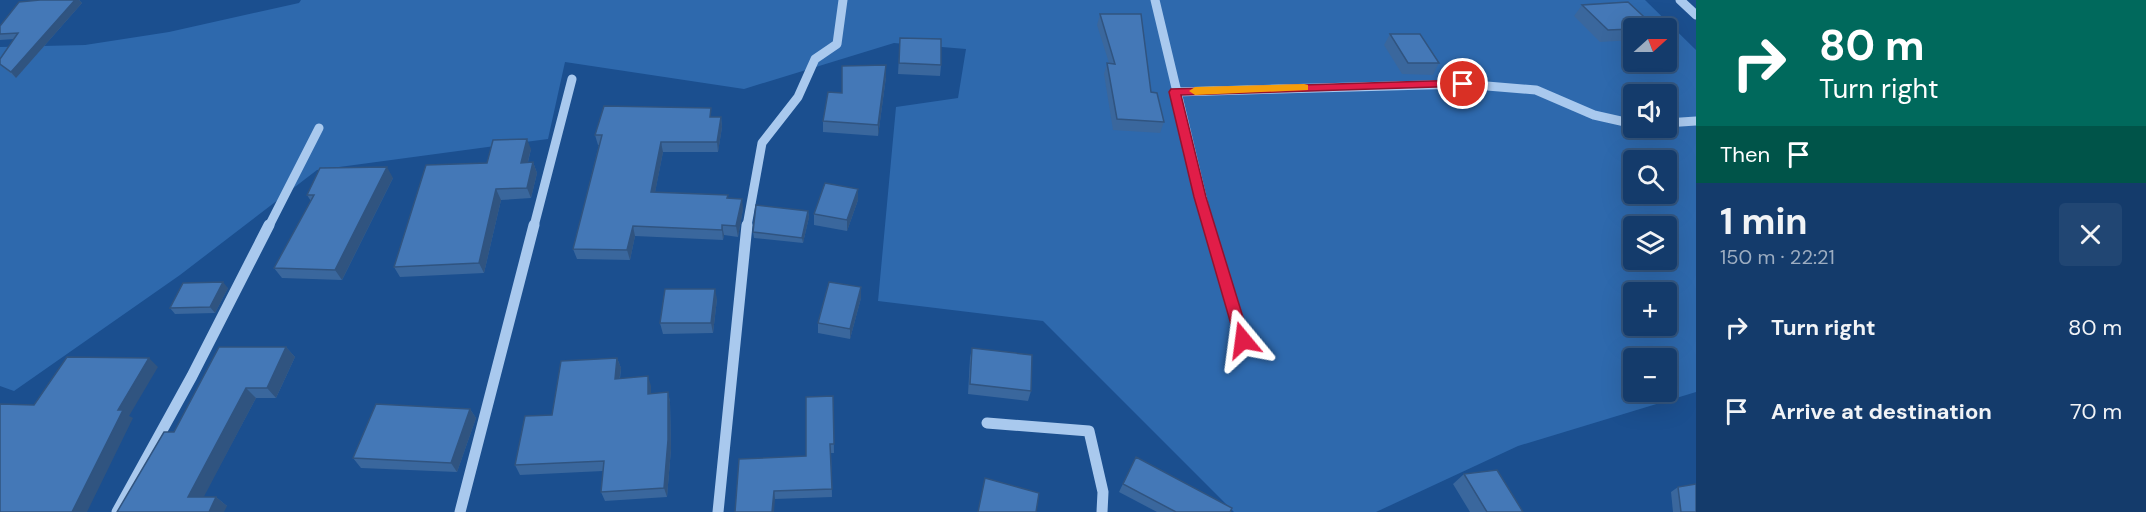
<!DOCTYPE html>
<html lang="en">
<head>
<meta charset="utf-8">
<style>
	:root { --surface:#143b6b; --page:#214673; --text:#f1f3f6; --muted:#9dadc1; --line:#33557e }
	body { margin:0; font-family:"DM Sans",sans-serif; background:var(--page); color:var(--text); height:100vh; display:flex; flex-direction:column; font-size:22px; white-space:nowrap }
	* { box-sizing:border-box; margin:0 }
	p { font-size:20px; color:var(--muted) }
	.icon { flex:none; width:33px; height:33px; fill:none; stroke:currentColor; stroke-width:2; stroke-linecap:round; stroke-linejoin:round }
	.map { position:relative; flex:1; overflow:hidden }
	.panel { display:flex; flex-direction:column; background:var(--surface); width:450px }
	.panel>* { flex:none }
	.top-card { background:#00695c; color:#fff; overflow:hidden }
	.needle { width:39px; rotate:69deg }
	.controls { position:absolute; left:1623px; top:18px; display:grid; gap:12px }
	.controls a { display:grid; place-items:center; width:54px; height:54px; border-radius:6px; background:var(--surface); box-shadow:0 6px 24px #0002,0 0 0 2px var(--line); font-size:30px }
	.pin { position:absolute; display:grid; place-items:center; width:51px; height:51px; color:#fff; margin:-26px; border:3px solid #fff; border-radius:50%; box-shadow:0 2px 6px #0007 }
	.me { position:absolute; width:66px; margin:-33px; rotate:344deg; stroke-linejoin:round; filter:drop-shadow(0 0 4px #0008) }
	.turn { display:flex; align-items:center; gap:21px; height:126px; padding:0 24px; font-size:27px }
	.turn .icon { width:78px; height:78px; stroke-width:2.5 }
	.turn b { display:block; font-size:42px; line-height:51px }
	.then { display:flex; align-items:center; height:57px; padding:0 24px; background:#0003; gap:12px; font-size:22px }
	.round { display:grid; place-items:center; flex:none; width:63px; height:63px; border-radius:6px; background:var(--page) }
	.summary { display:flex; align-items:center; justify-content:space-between; height:102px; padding:0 24px }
	h1 { font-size:36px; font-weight:700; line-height:45px }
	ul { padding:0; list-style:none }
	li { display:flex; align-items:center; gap:18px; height:84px; padding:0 24px }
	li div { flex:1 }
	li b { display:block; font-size:22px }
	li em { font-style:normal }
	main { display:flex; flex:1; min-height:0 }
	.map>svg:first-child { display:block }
	.green { fill:#2e69ad; fill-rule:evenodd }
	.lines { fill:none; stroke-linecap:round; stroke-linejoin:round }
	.minor-far1 { stroke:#a9c9ee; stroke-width:9 }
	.minor { stroke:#a9c9ee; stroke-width:11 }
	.wall { fill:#3a679d }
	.shaded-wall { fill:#305480 }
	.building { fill:#4478b7; stroke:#305480; stroke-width:1.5 }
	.route { fill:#e11d48; stroke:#92132f; stroke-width:1.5 }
	.slow { fill:#f59e0b }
</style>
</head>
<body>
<main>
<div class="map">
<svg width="1696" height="512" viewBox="0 0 1696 512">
	<rect width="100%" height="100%" fill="#1b4f8f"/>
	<path class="green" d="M301,0h1344l51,50v342l-178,54 -142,66h-142l-191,-191 -165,-20 18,-194 62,-9 8,-49 -72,-6 -150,46 -179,-27 -17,77 -231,31 -137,105 -166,116 -14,-5v-339l85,-2 84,-13 130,-29zM1634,28h32v34h-32zM1634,94h32v34h-32zM1634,160h32v34h-32zM1634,226h32v34h-32zM1634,292h32v34h-32zM1634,358h32v34h-32z"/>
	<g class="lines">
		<path class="minor-far1" d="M1155,0l54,226
			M1680,0l16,15
			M1175,92l288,-8 73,6 58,25 40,9
			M1666,123l30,-2
			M269,226l50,-98
			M534,226l38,-147
			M747,226l15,-83 36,-46 17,-38 22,-15 6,-44"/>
		<path class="minor" d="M1208,225l36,123
			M987,423l102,8 14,61 -1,20
			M117,512l75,-136 77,-151
			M460,512l74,-287
			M718,512l29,-287"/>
	</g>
	<path class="wall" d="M40,0h39l3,3 -66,75 -16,-13v-6l14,-20 -14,1v-14z
		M1582,5l74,23h-22v12l-34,2 -26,-26z
		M1100,14l51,78 13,30 -4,11 -47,-3 -9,-56 3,-11h2l-12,-38z
		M1390,34l49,29 -6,12 -31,-1 -18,-29z
		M900,38l41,27 -1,11 -42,-2z
		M886,65v12l-8,59 -55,-4v-11l19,-28z
		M712,117h9l1,10 -4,25h-55l-8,40 73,3v3l15,11 -5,28 -14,-2 -1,5 -88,-4 -5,24 -53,-1 -4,-10 26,-104h-1l-3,-10z
		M531,149l-3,13h5l4,11 -6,25 -30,2 -17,73 -84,4 -6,-10z
		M393,178l-51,102 -60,-2 -8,-10 37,-67 -4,-6z
		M858,200l-11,31 -33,-6v-11z
		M808,211l1,6 -6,26 -49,-5 -1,-6z
		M861,287v11l-11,41 -32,-6v-10z
		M228,288l-13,25 -40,1 -5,-6z
		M717,299l-4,34 -50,1 -3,-11z
		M286,347l9,10 -19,41h-20l-53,99h13l11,9 -110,6 57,-80z
		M972,348l59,43 -3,10 -60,-7 2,-36z
		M617,358l4,10 -1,11 31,7v8l17,-2 2,10 1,47 -4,48 -62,4 -4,-9 2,-21 -83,4 -5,-10z
		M833,396l1,57h-3l1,44 -57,2 -40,13 71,-56z
		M470,409l6,9 -19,54 -96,-4 -8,-10z
		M1136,457l94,55h-73l-38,-20z
		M1464,474l59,38h-53l-17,-28z
		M1678,487l18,25h-23l-2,-20z"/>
	<path class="shaded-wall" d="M75,0h4l3,3 -66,75 -5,-6z
		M886,65v12l-8,59v-11z
		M721,117l1,10 -4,25 -1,-10z
		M527,139l4,10 -6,24 -4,-10z
		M661,142l2,10 -10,51 -2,-11z
		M533,162l4,11 -6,25 -4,-10z
		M387,167l6,11 -51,102 -7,-10z
		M496,189l5,11 -17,73 -5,-10z
		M858,189v11l-11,31v-11z
		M742,199l1,10 -5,28 -2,-11z
		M808,211l1,6 -6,26 -1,-5z
		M722,225l2,10 -1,5 -1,-10z
		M633,226l2,10 -5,24 -3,-10z
		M223,282l5,6 -13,25 -5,-6z
		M861,287v11l-11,41v-10z
		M715,289l2,10 -4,34 -2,-10z
		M286,347l9,10 -19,41 -9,-10z
		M149,358l9,9 -29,49 4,2 -46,94h-15l46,-102z
		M617,358l4,10 -3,21 -3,-10z
		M648,376l3,10v18l-3,-10z
		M246,388l10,10 -57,108 -11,-9z
		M668,392l2,10 1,47 -4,48 -3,-9z
		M470,409l6,9 -19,54 -6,-9z
		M774,491l1,8 -1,13h-2z
		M216,497l11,9 -3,6h-15z"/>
	<path class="building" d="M40,0h35l-64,72 -11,-8v-5l18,-26 -18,1v-8l19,-24z
		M1628,2l28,26 -48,2 -26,-25z
		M1100,14h41l10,78 6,1 7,29 -47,-3 -10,-56 8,1z
		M1390,34h30l19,29h-31z
		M900,38l41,1v26l-42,-2z
		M886,65l-8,60 -55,-4 5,-29 14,1v-27z
		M604,106l107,2 -1,9h11l-4,25h-56l-10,50 77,3 -1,3 15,1 -6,27 -14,-1v5l-89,-4 -6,24 -54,-1 29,-114h-7z
		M527,139l-6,24 12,-1 -6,26 -31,1 -17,74 -85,4 32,-102 61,-2 6,-23z
		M387,167l-52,103 -61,-2 40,-73h-7l13,-27z
		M825,183l33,6 -11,31 -33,-6z
		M756,205l52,6 -6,27 -49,-6z
		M223,282l-13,25 -40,1 13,-25z
		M829,282l32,5 -11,42 -32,-6z
		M665,289h50l-4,34h-51z
		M219,347h67l-19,41h-21l-58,109h28l-7,15h-92l47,-80h10z
		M972,348l60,7 -1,36 -61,-7z
		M67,357l82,1 -31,52h5l-51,102h-72v-108l34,1z
		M617,358l-2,21 33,-3v18l20,-2v48l-4,48 -63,4 3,-31 -89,4 10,-49 27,-1 9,-54z
		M833,396l1,48h-4l2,45 -58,2 -2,21h-37l4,-53 67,-3v-59z
		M376,404l94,5 -19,54 -98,-5z
		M1136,457l96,51 -2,4h-54l-53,-28z
		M1497,470l26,42h-36l-23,-38z
		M985,478l54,15 -3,19h-58z
		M1696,484v28h-15l-3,-25z"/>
	<path class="route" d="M1463,80l4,1v5l-286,9 25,102 44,143 -2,5h-11l-43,-148 -25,-105 2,-3z"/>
	<path class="slow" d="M1304,84l4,1v5l-113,5 -6,-4 6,-4z"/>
</svg>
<div class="controls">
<a><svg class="needle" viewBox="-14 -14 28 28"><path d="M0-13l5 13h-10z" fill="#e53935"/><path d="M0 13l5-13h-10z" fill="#9dadc1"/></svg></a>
<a><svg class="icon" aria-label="sound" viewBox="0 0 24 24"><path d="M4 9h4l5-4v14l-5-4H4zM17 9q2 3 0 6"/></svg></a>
<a><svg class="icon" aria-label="search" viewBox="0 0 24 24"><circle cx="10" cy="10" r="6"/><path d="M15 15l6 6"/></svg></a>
<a><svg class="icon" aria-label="layers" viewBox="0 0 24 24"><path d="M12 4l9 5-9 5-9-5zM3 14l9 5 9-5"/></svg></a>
<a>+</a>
<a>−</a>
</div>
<div class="pin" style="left:1463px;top:84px;background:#d93025"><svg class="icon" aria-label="arrive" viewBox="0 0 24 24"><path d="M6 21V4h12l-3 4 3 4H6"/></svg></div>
<svg class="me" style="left:1243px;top:340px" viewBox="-20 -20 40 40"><path d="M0-17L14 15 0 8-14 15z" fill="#e11d48" stroke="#fff" stroke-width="4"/></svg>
</div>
<section class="panel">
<div class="top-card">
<div class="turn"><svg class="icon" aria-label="right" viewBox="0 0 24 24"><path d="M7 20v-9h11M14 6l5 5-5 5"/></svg><div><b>80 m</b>Turn right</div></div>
<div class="then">Then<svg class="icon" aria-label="arrive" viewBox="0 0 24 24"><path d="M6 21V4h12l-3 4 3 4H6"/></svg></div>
</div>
<div class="summary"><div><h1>1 min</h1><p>150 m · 22:21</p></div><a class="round"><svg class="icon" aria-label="close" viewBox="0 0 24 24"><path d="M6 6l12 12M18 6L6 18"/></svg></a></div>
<ul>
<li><svg class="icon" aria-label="right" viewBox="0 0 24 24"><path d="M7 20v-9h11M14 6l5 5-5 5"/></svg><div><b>Turn right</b></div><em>80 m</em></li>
<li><svg class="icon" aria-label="arrive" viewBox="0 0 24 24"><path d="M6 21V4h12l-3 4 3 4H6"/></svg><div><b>Arrive at destination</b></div><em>70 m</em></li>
</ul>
</section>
</main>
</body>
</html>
